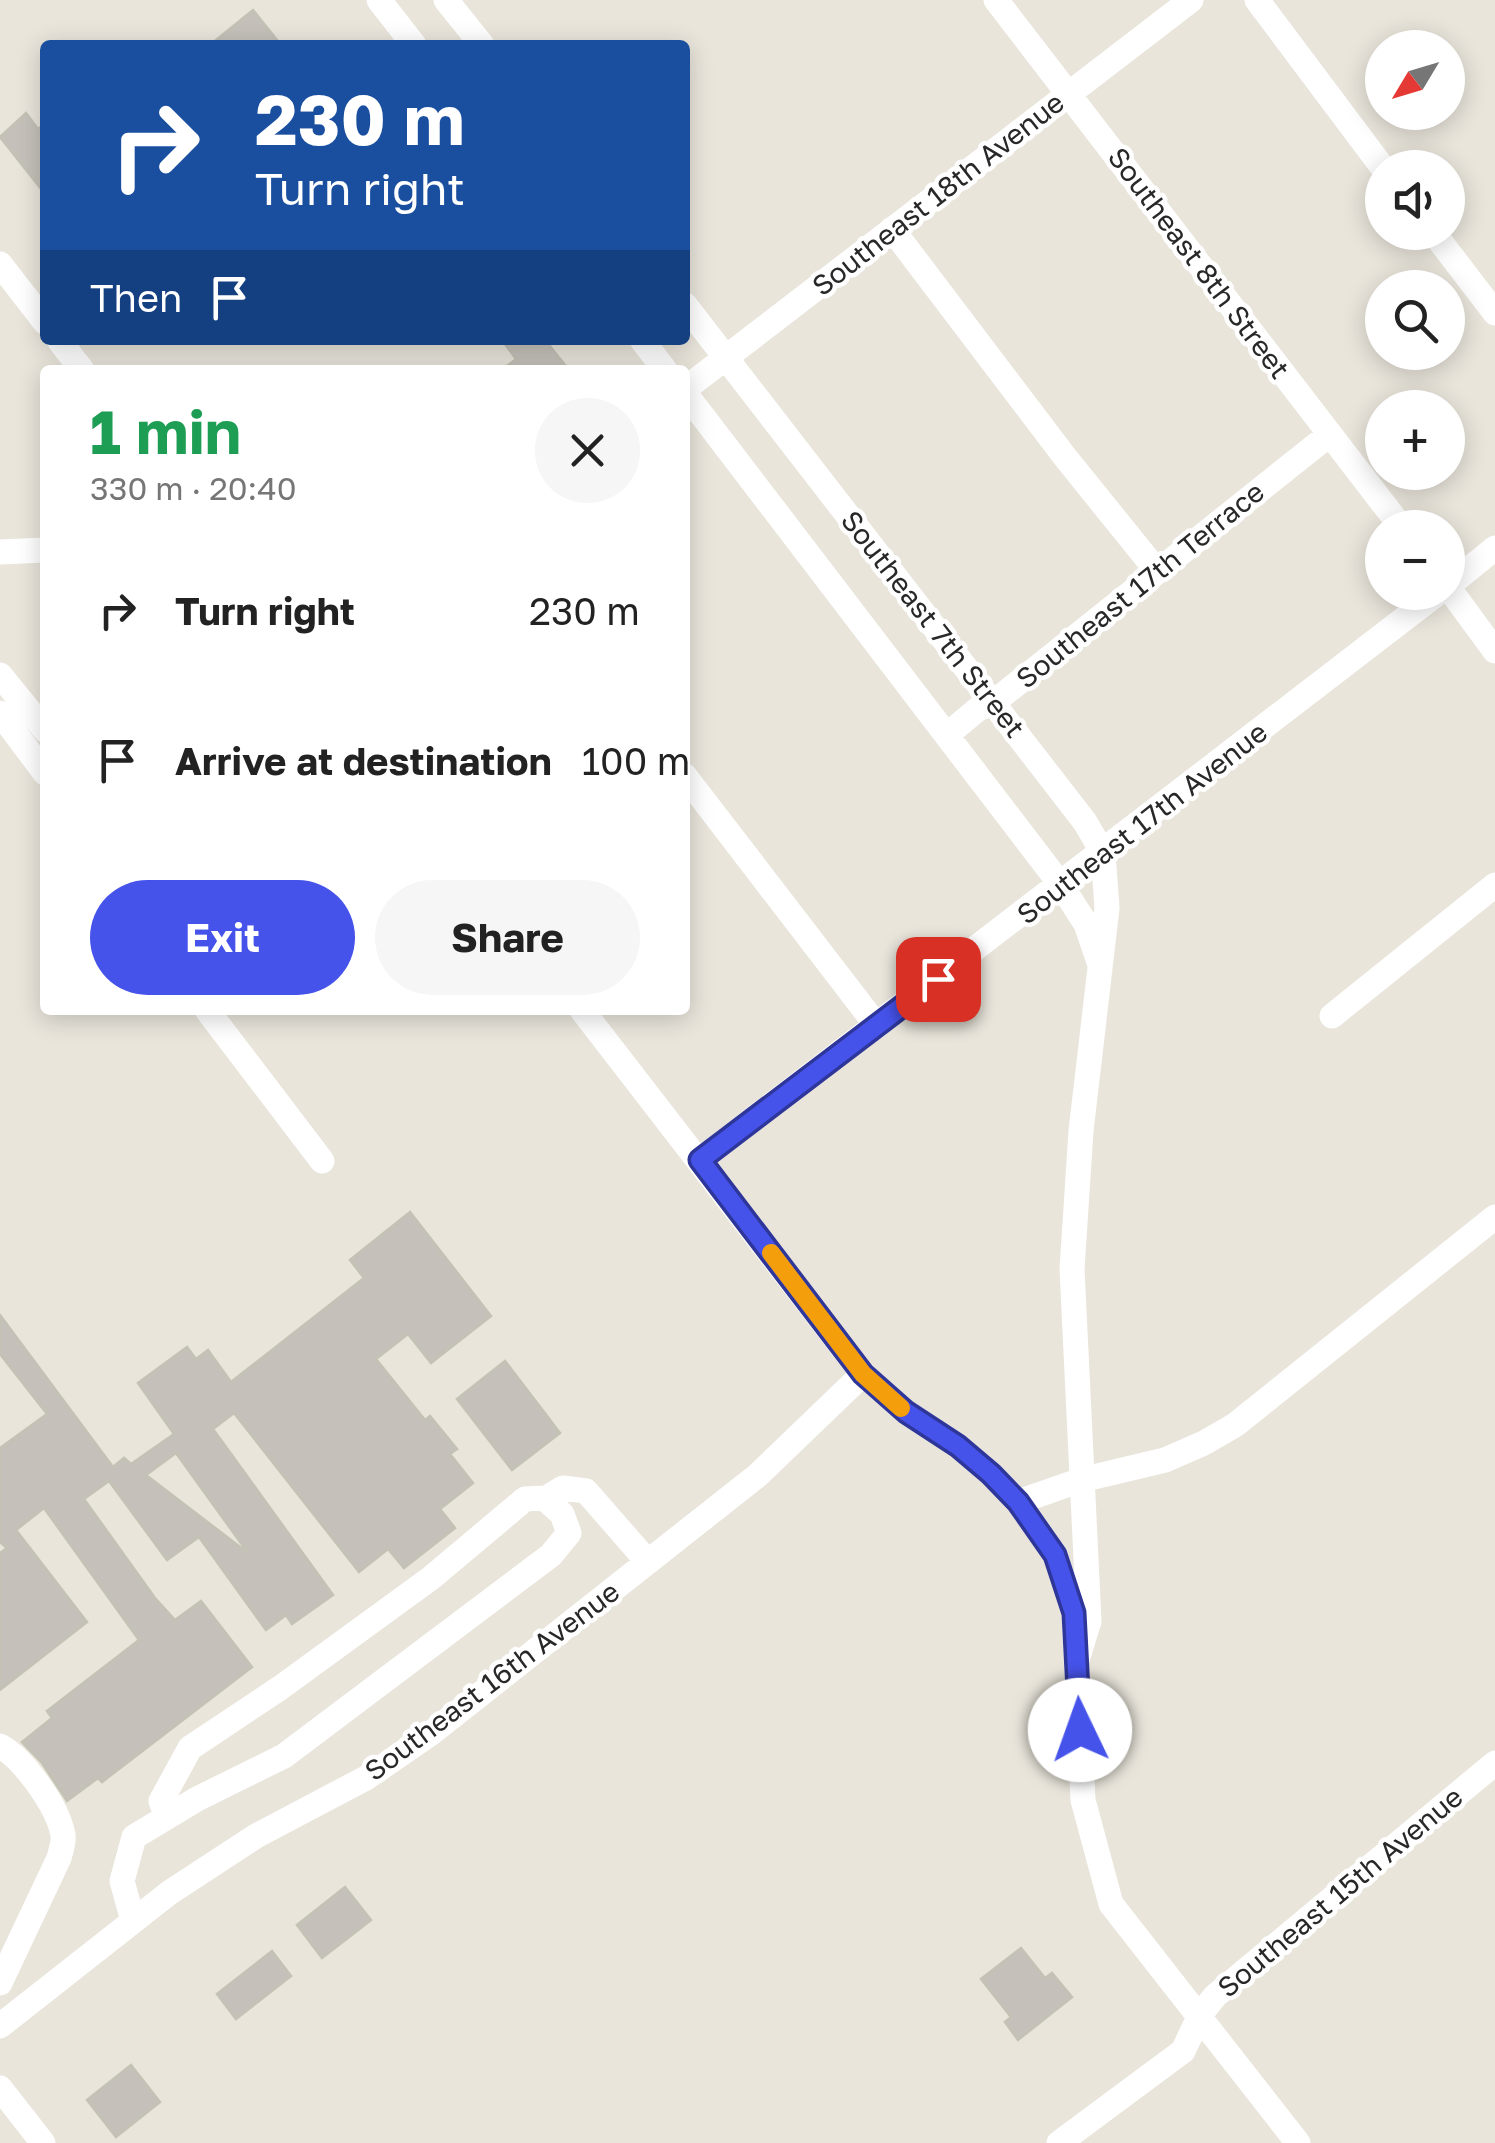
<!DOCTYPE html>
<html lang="en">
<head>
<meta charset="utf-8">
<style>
	:root { --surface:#fff; --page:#f6f6f6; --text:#222; --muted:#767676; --accent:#4653eb }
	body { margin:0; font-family:"Golos Text",sans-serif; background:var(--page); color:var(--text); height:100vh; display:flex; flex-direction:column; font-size:38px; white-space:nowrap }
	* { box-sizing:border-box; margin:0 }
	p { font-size:32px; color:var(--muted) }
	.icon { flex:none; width:55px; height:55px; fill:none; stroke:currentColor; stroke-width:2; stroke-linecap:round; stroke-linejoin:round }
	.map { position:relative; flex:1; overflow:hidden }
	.sheet { position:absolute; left:40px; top:365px; width:650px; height:650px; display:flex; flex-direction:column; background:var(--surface); border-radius:10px; box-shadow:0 5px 25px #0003 }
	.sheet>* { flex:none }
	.hud { position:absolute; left:40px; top:40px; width:650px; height:305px; border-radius:10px; box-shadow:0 5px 25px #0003; background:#1a4fa0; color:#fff; overflow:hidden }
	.needle { width:65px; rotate:232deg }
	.controls { position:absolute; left:1365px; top:30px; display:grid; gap:20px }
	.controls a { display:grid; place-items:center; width:100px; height:100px; border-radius:50%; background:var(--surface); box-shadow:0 5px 25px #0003; font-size:50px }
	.pin { position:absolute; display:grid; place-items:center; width:85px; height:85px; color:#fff; margin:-42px; border-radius:20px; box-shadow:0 5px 15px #0006 }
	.me { position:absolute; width:110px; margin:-55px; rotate:357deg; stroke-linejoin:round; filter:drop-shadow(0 0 8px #0008) }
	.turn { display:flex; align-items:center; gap:35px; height:210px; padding:0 50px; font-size:45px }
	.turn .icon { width:130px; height:130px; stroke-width:2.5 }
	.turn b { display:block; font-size:70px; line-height:85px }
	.then { display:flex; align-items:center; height:95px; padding:0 50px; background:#0003; gap:20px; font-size:38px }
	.round { display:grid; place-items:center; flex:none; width:105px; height:105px; border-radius:52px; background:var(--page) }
	.summary { display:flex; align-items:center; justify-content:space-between; height:170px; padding:0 50px }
	h1 { font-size:60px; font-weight:700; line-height:75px; color:#1e9e55 }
	.primary-button { display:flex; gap:20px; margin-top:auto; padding:20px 50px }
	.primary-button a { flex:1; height:115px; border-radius:60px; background:var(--accent); color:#fff; font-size:40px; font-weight:700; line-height:115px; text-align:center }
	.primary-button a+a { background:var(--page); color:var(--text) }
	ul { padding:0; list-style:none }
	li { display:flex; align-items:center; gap:30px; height:150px; padding:0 50px }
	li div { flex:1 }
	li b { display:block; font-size:38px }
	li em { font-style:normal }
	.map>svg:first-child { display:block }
	.building { fill:#c5c1ba; stroke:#c4c1b5; stroke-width:2.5; fill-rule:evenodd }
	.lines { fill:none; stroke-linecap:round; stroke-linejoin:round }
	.minor { stroke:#fff; stroke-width:25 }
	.route-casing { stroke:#2e3699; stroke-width:25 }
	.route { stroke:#4653eb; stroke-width:18 }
	.slow { stroke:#f59e0b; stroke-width:18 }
	.labels { text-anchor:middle; stroke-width:9; stroke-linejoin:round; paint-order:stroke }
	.street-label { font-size:28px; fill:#282828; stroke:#fff }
</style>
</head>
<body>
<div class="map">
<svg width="1495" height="2143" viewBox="0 0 1495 2143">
	<rect width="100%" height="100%" fill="#e9e5db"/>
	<path class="building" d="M253,10l28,35h-71z
		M26,113l12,16 7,-5v70l-45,-57z
		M502,340h43l24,30h-67l14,-11z
		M410,1212l81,104 -60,47 -23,-29 -32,25 49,61 5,-4 27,33 -7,5 23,29 -33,26 15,19 -51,40 -16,-19 -29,23 -125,-159 -21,16 120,166 -41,29 -6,-9 -20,15 -67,-93 -32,23 -58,-79 -25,18 71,99 20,22 26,-19 51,66 -150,115 -4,-4 -31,23 -25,-38 -20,-21 30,-24 -5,-7 92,-71 -95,-132 -28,22 71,92 -87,68v-137l7,-5 -7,-6v-94l47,-34 -47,-60v-39l113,152 11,-9 7,6 43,-30 -36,-51 49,-36 9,12 12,-9 23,32 133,-104 -14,-18zM176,1453l72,100 -102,-78z
		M505,1361l55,72 -48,37 -55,-71z
		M345,1887l26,33 -49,38 -25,-33z
		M1021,1948l24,30 7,-5 20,24 -54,43 -13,-18 6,-5 -30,-38z
		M272,1951l19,25 -55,43 -19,-25z
		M131,2065l29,37 -44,35 -29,-37z"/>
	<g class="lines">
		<path class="minor" d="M379,0l35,45
			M446,0l36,45
			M996,0l406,528
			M1257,0l126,168
			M892,229l173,228 92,114
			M1433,232l62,81
			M0,264l45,58
			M685,305l400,517 18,31 4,55 -26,223 -9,138 17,352 -12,39
			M59,340l23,30
			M642,340l23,30
			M685,389l506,-389
			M685,393l376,492 25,39 13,38
			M0,552l45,-2
			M1448,586l47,-38
			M1448,587l47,64
			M0,675l45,55
			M0,713l45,60
			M948,734l30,-25 16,-7 336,-268
			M685,776l192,250
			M207,1010l115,151
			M582,1010l281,364 43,38 52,34 33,28 27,28 37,53 19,58 9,187 28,104 187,239
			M1332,1016l163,-131
			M700,1160l739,-568
			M545,1499l18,-11 23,3 62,71
			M1018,1502l63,-22 84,-20 39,-17 31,-18 260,-208
			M0,1746c24,13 58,61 63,89 1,8 -2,15 -4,23l-59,125
			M133,1921l-11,-40 12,-44 63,-38 87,-43 267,-201 18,-22 -7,-19 -18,-16 -19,1 -94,79 -151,110 -90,60 -29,53 6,16
			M0,2026l169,-133 87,-57 110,-58 64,-44 328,-259 105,-101
			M0,2088l43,55
			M1059,2143l124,-92 17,-36 15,-19 280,-233"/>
	</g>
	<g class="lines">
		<defs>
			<path id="route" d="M938,979l-238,181 163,214 43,38 52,34 33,28 27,28 37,53 19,58 6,117"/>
		</defs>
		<use href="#route" class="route-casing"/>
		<use href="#route" class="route"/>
		<path class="slow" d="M771,1253l92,121 38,34"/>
	</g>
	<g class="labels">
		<g class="street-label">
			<text transform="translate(938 194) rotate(-38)" y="10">Southeast 18th Avenue</text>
			<text transform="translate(1199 263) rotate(53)" y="10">Southeast 8th Street</text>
			<text transform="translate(1140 585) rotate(-39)" y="10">Southeast 17th Terrace</text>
			<text transform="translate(933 624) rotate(52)" y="10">Southeast 7th Street</text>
			<text transform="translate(1142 823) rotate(-38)" y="10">Southeast 17th Avenue</text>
			<text transform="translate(492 1681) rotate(-37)" y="10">Southeast 16th Avenue</text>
			<text transform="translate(1340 1892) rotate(-40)" y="10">Southeast 15th Avenue</text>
		</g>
	</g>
</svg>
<div class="controls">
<a><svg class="needle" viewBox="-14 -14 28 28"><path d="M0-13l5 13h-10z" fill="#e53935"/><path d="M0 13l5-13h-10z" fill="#767676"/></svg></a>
<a><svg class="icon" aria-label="sound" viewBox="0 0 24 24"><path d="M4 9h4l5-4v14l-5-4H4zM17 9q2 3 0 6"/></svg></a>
<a><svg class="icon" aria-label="search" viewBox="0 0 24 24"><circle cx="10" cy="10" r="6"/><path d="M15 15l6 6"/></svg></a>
<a>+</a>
<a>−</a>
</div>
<div class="pin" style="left:938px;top:979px;background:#d93025"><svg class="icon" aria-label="arrive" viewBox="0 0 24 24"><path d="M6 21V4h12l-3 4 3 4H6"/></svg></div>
<svg class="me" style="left:1080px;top:1730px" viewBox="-20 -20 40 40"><circle r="19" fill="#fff"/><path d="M0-13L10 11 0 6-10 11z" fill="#4653eb"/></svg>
<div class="hud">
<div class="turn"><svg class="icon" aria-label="right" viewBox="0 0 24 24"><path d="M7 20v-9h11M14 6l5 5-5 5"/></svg><div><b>230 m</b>Turn right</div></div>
<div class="then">Then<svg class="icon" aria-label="arrive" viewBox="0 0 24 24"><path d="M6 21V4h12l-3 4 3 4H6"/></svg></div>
</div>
<section class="sheet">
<div class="summary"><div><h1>1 min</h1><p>330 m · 20:40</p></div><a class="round"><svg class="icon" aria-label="close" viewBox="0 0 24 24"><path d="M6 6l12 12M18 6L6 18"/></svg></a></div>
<ul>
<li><svg class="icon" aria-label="right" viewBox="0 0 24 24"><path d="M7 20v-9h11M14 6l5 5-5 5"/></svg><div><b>Turn right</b></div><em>230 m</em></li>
<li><svg class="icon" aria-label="arrive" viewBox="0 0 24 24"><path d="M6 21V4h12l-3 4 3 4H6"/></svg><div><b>Arrive at destination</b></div><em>100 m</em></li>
</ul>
<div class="primary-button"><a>Exit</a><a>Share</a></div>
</section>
</div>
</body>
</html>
